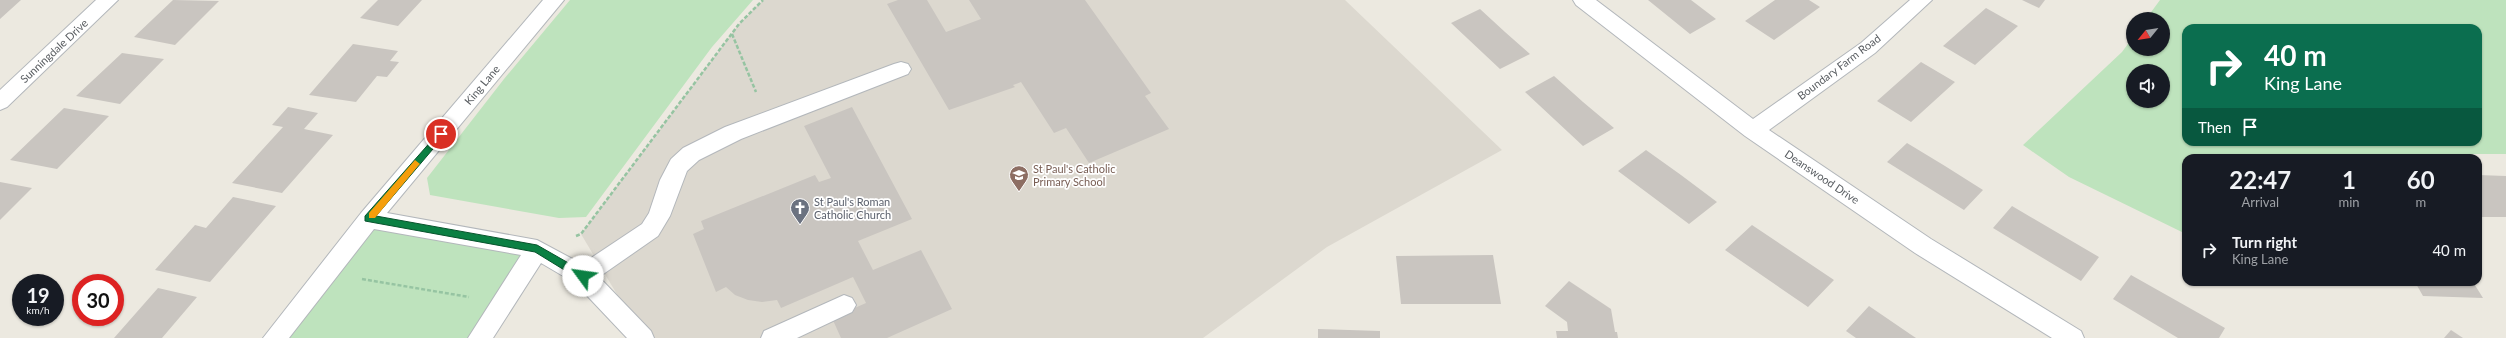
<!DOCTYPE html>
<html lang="en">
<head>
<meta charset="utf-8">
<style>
	:root { --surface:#171b24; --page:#242831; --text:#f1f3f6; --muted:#9ea1a6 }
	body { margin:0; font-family:Lato,sans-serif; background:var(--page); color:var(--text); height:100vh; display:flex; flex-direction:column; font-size:15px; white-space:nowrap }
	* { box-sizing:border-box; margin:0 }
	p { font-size:13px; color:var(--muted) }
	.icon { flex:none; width:22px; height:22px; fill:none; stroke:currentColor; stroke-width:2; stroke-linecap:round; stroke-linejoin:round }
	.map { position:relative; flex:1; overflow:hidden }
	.side { position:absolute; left:2182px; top:154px; width:300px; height:132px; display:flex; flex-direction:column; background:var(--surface); border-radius:12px; box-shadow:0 1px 3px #0004 }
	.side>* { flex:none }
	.banner { position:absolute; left:2182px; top:24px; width:300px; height:122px; border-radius:12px; box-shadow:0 1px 3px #0004; background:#0b6e4f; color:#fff; overflow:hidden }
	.needle { width:26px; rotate:240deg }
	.tools { position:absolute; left:2126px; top:12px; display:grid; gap:8px }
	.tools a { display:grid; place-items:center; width:44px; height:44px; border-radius:50%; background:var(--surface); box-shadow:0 1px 3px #0004; font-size:20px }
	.speed { position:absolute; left:12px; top:274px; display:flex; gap:8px; font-size:20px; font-weight:700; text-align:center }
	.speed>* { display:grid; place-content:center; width:52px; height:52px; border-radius:50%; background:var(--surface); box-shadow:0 1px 3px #0004; line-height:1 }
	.speed small { font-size:10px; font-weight:400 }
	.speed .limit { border:6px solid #d22; background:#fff; color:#111 }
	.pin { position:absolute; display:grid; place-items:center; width:34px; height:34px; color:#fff; margin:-17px; border:2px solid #fff; border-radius:50%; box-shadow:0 1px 4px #0007 }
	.me { position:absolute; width:44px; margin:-22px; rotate:301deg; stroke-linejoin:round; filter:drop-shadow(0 0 3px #0008) }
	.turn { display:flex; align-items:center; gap:14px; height:84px; padding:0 16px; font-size:18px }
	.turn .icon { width:52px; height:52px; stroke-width:2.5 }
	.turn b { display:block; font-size:28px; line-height:34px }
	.then { display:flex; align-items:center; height:38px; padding:0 16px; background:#0003; gap:8px; font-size:15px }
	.eta { display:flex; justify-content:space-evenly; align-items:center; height:68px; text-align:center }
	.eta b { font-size:24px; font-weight:700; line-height:28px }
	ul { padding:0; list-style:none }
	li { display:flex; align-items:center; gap:12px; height:56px; padding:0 16px }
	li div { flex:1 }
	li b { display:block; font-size:15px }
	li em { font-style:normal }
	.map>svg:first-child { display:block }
	.education { fill:#dcd8cf }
	.green { fill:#bee3bd; fill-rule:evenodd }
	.building { fill:#c9c5c0 }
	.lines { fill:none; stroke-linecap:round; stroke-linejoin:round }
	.minor-casing { stroke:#b3b7bb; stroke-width:2 }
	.path { stroke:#96c4a2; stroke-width:2.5; stroke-dasharray:4 2; stroke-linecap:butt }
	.minor { fill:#fff; fill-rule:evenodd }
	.route { fill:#0b8043; stroke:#07532c }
	.slow { fill:#f59e0b }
	.labels { text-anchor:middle; stroke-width:3.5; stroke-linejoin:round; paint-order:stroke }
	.street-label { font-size:11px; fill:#595d61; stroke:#fff }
	.education-label { font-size:11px; fill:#785e54; stroke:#fff; text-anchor:start }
	.worship-label { font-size:11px; fill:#5b616d; stroke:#fff; text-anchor:start }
</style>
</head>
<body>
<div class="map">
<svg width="2506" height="338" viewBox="0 0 2506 338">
	<rect width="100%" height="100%" fill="#ece9e0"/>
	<path class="education" d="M763,0h582l157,150 -175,97 -124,91h-560l-62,-104 158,-210z"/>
	<path class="green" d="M570,0h183l-41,47 -126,170 -27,1 -129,-23 -3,-17 77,-99z
		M2160,0h346v154h-123l1,4h-198v76l-117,-57 -46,-32 99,-93 11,-15v12h30v-30h-17zM2186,28h292v114h-292zM2133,71h30v30h-30z
		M369,219l168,30 -57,89h-205z"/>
	<path class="building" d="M0,0h21l-21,19z
		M173,0l46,1 -44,44 -41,-8z
		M378,0h44l-24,26 -38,-8z
		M898,0h29l19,32 35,-13 -12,-19h116l66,93 -6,3 24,33 -80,34 -23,-35 -12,5 -33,-51 -8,3 2,2 -66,23 -62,-106z
		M1648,0h43l25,19 -26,15z
		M1775,0h34l11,7 -46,33 -29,-19z
		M2022,0h23l-6,8z
		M1986,8l32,18 -43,39 -32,-19z
		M1480,9l25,23 25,22 -30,15 -49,-46z
		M353,44l45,7 -8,10 9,1 -12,15 -10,-1 -21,26 -47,-7z
		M122,53l42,6 -44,45 -44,-8z
		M1921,62l34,20 -44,40 -34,-21z
		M1554,76l29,26 31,26 -31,18 -58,-54z
		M288,107l30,6 -14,16 29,6 -51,58 -50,-10 51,-56 -11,-2z
		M852,107l60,112 -54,22 15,29 48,-20 31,59 -65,29h-46l-9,-20 34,-15 -13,-26 -72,31 -4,-8 -15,2 -14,-2 -13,-5 -9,-8 -10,5 -23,-58 11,-5 -3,-8 114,-46 4,7 12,-4 -27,-52z
		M64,108l45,8 -52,53 -47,-9z
		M1907,143l38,23 38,24 -19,20 -77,-48z
		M1646,150l35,25 36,27 -28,22 -71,-53z
		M2478,175l28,1v41h-28z
		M0,182l32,6 -32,32z
		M233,197l43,9 -66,76 -55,-12 40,-45 11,3z
		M2012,206l87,51 -18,24 -88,-53z
		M1752,225l82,55 -26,27 -83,-57z
		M1493,255l8,49h-100l-5,-48z
		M2131,275l94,53 -6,10h-41l-65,-39z
		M1569,281l42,28 4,23h2l1,6h-61l-1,-7h12l-1,-9 -22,-16z
		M2415,282h58l10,16 -60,-2z
		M158,288l39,9 -35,41h-48z
		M1869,306l41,28 6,4h-60l-10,-7z
		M1318,329l62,2v7h-62z
		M2451,330l12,8h-19z"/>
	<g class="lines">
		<defs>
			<path id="minor" d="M96,0h22l-111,107 -7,3v-20z
				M543,0h21l-177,213 150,27 45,24 60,-40 7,-11 11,-33 11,-21 12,-11 42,-21 169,-63 7,-2 7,2 3,5 -3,5 -167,65 -42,21 -12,11 -17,45 -12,20 -59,41 52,54 3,7h-27l-52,-55 -34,-20 -48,75h-25l53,-83 -147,-26 -85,109h-26l98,-125z
				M1573,0h23l157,119 108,-76 49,-43h22l-57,53 -106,77 162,109 150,92 3,7h-32l-137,-85 -170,-117 -169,-131z
				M844,295l8,3 4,7 -4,7 -55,26h-36l3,-7z"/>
		</defs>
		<use href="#minor" class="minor-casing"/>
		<path class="path" d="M732,34l24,58
			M576,236l5,-2 158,-210 24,-24
			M362,279l107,18"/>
		<use href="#minor" class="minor"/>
	</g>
	<path class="route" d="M441,130l3,1v5l-68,80 161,29 49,28v6h-7l-44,-27 -170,-31v-5z"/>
	<path class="slow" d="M415,160l5,4 -2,2 -43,52h-6v-5z"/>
	<defs>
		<symbol id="school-pin" viewBox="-11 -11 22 30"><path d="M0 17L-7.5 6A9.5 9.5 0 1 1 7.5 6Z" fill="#8d6e63" stroke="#fff"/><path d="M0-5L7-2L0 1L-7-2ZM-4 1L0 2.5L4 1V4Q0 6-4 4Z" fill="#fff"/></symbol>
		<symbol id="church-pin" viewBox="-11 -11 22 30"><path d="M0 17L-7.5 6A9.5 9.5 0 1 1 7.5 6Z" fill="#6b7280" stroke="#fff"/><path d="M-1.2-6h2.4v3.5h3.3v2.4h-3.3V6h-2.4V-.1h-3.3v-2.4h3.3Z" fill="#fff"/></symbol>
	</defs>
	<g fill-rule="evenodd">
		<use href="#school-pin" x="1008" y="164" width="22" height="30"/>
		<use href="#church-pin" x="789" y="197" width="22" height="30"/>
	</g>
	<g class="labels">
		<g class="street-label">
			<text transform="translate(54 51) rotate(-43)" y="4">Sunningdale Drive</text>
			<text transform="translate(1839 67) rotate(-37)" y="4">Boundary Farm Road</text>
			<text transform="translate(482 85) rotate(-50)" y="4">King Lane</text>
			<text transform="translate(1822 177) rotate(34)" y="4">Deanswood Drive</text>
		</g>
		<g class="education-label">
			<text x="1033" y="173">St Paul's Catholic<tspan x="1033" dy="13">Primary School</tspan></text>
		</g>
		<g class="worship-label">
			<text x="814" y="206">St Paul's Roman<tspan x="814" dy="13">Catholic Church</tspan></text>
		</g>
	</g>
</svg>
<div class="tools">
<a><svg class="needle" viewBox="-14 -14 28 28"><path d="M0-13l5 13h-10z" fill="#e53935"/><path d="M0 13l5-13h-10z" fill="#9ea1a6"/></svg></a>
<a><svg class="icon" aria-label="sound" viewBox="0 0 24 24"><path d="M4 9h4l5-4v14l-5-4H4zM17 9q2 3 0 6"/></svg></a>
</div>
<div class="speed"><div>19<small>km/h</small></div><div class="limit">30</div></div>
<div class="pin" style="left:441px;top:134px;background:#d93025"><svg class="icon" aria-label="arrive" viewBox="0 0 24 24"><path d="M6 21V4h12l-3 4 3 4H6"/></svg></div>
<svg class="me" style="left:583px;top:276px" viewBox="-20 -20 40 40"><circle r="19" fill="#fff"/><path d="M0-13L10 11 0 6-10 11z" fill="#0b8043"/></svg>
<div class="banner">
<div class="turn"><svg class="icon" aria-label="right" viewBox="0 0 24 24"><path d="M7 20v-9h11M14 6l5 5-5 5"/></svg><div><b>40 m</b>King Lane</div></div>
<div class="then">Then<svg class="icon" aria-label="arrive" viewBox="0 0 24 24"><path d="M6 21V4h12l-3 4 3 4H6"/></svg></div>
</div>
<section class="side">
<div class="eta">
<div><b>22:47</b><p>Arrival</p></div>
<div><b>1</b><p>min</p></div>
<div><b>60</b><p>m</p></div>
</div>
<ul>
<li><svg class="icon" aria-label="right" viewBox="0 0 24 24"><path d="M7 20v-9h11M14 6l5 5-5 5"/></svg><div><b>Turn right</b><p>King Lane</p></div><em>40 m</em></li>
</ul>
</section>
</div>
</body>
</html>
